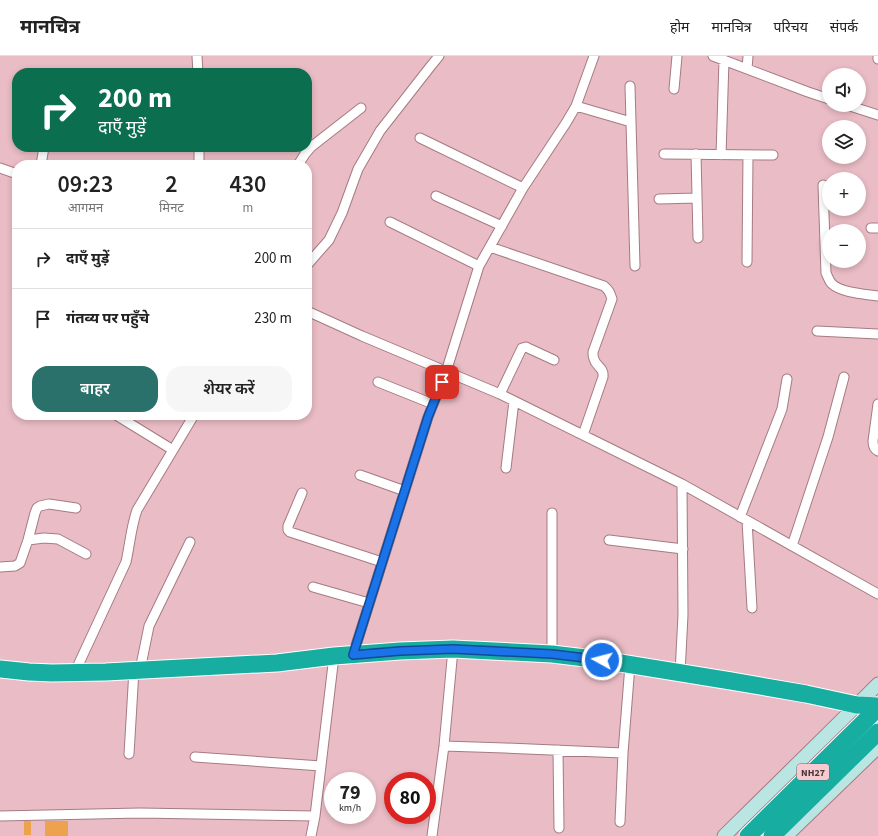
<!DOCTYPE html>
<html lang="hi">
<head>
<meta charset="utf-8">
<style>
	:root { --surface:#fff; --page:#f6f6f6; --text:#222; --muted:#767676; --line:#e0e0e0; --accent:#29716a }
	body { margin:0; font-family:"Source Sans 3","Noto Sans Devanagari",sans-serif; background:var(--page); color:var(--text); height:100vh; display:flex; flex-direction:column; font-size:15px; white-space:nowrap }
	* { box-sizing:border-box; margin:0 }
	p { font-size:13px; color:var(--muted) }
	.icon { flex:none; width:22px; height:22px; fill:none; stroke:currentColor; stroke-width:2; stroke-linecap:round; stroke-linejoin:round }
	.map { position:relative; flex:1; overflow:hidden }
	.side { position:absolute; left:12px; top:104px; width:300px; height:260px; display:flex; flex-direction:column; background:var(--surface); border-radius:16px; box-shadow:0 2px 6px #0003 }
	.side>* { flex:none }
	.banner { position:absolute; left:12px; top:12px; width:300px; height:84px; border-radius:16px; box-shadow:0 2px 6px #0003; background:#0b6e4f; color:#fff; overflow:hidden }
	.buttons { position:absolute; left:822px; top:12px; display:grid; gap:8px }
	.buttons a { display:grid; place-items:center; width:44px; height:44px; border-radius:50%; background:var(--surface); box-shadow:0 2px 6px #0003; font-size:20px }
	.speed { position:absolute; left:324px; top:716px; display:flex; gap:8px; font-size:20px; font-weight:700; text-align:center }
	.speed>* { display:grid; place-content:center; width:52px; height:52px; border-radius:50%; background:var(--surface); box-shadow:0 2px 6px #0003; line-height:1 }
	.speed small { font-size:10px; font-weight:400 }
	.speed .limit { border:6px solid #d22; background:#fff; color:#111 }
	.pin { position:absolute; display:grid; place-items:center; width:34px; height:34px; color:#fff; margin:-17px; border-radius:8px; box-shadow:0 2px 6px #0006 }
	.me { position:absolute; width:44px; margin:-22px; rotate:277deg; stroke-linejoin:round; filter:drop-shadow(0 0 3px #0008) }
	.turn { display:flex; align-items:center; gap:14px; height:84px; padding:0 20px; font-size:18px }
	.turn .icon { width:52px; height:52px; stroke-width:2.5 }
	.turn b { display:block; font-size:28px; line-height:34px }
	.eta { display:flex; justify-content:space-evenly; align-items:center; height:68px; text-align:center }
	.eta b { font-size:24px; font-weight:600; line-height:28px }
	.cta { display:flex; gap:8px; margin-top:auto; padding:8px 20px }
	.cta a { flex:1; height:46px; border-radius:16px; background:var(--accent); color:#fff; font-size:16px; font-weight:600; line-height:46px; text-align:center }
	.cta a+a { background:var(--page); color:var(--text) }
	ul { padding:0; list-style:none }
	li { display:flex; align-items:center; gap:12px; height:60px; padding:0 20px; border-top:1px solid var(--line) }
	li div { flex:1 }
	li b { display:block; font-size:15px }
	li em { font-style:normal }
	header { display:flex; align-items:center; gap:24px; box-sizing:border-box; height:56px; padding:0 20px; background:var(--surface); border-bottom:1px solid var(--line) }
	header strong { font-size:19px }
	nav { display:flex; gap:22px; margin-inline-start:auto; font-size:14px }
	.map>svg:first-child { display:block }
	.building { fill:#eda24e }
	.lines { fill:none; stroke-linecap:round; stroke-linejoin:round }
	.street-casing { stroke:#a57b83; stroke-width:11 }
	.secondary-casing { stroke:#a57b83; stroke-width:15 }
	.highway-casing { stroke:#fff; stroke-width:19 }
	.street { stroke:#fff; stroke-width:9 }
	.secondary { stroke:#b9e6e3; stroke-width:13 }
	.highway { stroke:#17ada1; stroke-width:17 }
	.route-casing { stroke:#114b97; stroke-width:10 }
	.route { stroke:#1a73e8; stroke-width:7 }
	.labels { text-anchor:middle; stroke-width:3; stroke-linejoin:round; paint-order:stroke }
	.shield { fill:#f7c9d1; stroke:#7d6367; stroke-width:1 }
	.shield-label { font-size:10px; font-weight:bold; fill:#49373a }
</style>
</head>
<body>
<header>
<strong>मानचित्र</strong>
<nav><a>होम</a><a>मानचित्र</a><a>परिचय</a><a>संपर्क</a></nav>
</header>
<div class="map">
<svg width="878" height="780" viewBox="0 0 878 780">
	<rect width="100%" height="100%" fill="#eabcc5"/>
	<path class="building" d="M24,765h7v14h-7z
		M45,765h23v15h-23z"/>
	<g class="lines">
		<defs>
			<path id="street" d="M197,0l1,17
				M713,0l95,36 21,7
				M878,0v3
				M747,13l1,-13
				M630,30l5,180
				M674,33l3,-33
				M847,49l31,10
				M576,50l55,16
				M420,82l103,50
				M664,98l109,1
				M696,98l2,84
				M721,99l3,-95
				M41,109l3,-18
				M199,109v-18
				M298,109l7,-11 6,-7 50,-39
				M0,112l17,6
				M823,129l3,88c2,4 3,8 6,11 10,9 33,10 46,12
				M436,140l66,30
				M659,143l38,-1
				M390,166l89,44
				M871,172h7
				M490,191l114,39c5,4 6,7 8,13l-19,53c0,1 0,6 1,7 2,8 10,8 9,18l-20,58
				M747,206l1,-107
				M307,209l22,-25 13,-27 16,-44 22,-38 50,-64 9,-11
				M307,255l55,25 138,58 182,90 196,110
				M817,275l61,3
				M378,326l55,22
				M500,338l22,-46 4,-1 2,1 26,12
				M878,348l-5,37c0,4 1,8 5,10
				M116,359l57,35
				M506,412l8,-67
				M360,419l45,16
				M302,437l-14,33v4l2,2 92,30
				M740,461l42,-108 5,-30
				M747,465l5,87
				M28,484l16,-2 14,1 28,15
				M609,484l74,9
				M792,490l36,-109 16,-60
				M0,511l15,-1 5,-3 8,-23 7,-27 2,-5 3,-2 9,-2 27,4
				M313,531l56,16
				M552,598v-141
				M353,599l75,-238 18,-45 33,-106 44,-78 43,-65 10,-17 18,-50
				M140,614l9,-44 41,-84
				M680,617l3,-58 -1,-131
				M74,618l52,-112c4,-18 5,-35 11,-52l57,-95
				M444,690l61,2 118,5
				M558,694l1,78
				M129,698l5,-84
				M195,701l126,9
				M0,760l140,-3 175,3
				M620,766l3,-69 7,-88
				M311,780l4,-20 19,-160
				M432,780l12,-90 9,-97"/>
			<path id="secondary" d="M724,780l133,-131 21,-21
				M786,780l92,-89"/>
			<path id="highway" d="M0,613l29,3 23,1 54,-1 171,-9 57,-7 66,-5 53,-2 99,5 50,6 129,21 75,13 51,11 21,1
				M748,780l130,-128
				M772,780l106,-104"/>
		</defs>
		<use href="#street" class="street-casing"/>
		<use href="#secondary" class="secondary-casing"/>
		<use href="#highway" class="highway-casing"/>
		<use href="#street" class="street"/>
		<use href="#secondary" class="secondary"/>
		<use href="#highway" class="highway"/>
	</g>
	<g class="lines">
		<defs>
			<path id="route" d="M442,326l-14,35 -75,238 47,-4 53,-2 99,5 50,6"/>
		</defs>
		<use href="#route" class="route-casing"/>
		<use href="#route" class="route"/>
	</g>
	<g class="labels">
		<rect class="shield" x="797" y="708" width="32" height="16" rx="3"/>
		<g class="shield-label">
			<text x="813" y="720">NH27</text>
		</g>
	</g>
</svg>
<div class="buttons">
<a><svg class="icon" aria-label="sound" viewBox="0 0 24 24"><path d="M4 9h4l5-4v14l-5-4H4zM17 9q2 3 0 6"/></svg></a>
<a><svg class="icon" aria-label="layers" viewBox="0 0 24 24"><path d="M12 4l9 5-9 5-9-5zM3 14l9 5 9-5"/></svg></a>
<a>+</a>
<a>−</a>
</div>
<div class="speed"><div>79<small>km/h</small></div><div class="limit">80</div></div>
<div class="pin" style="left:442px;top:326px;background:#d93025"><svg class="icon" aria-label="arrive" viewBox="0 0 24 24"><path d="M6 21V4h12l-3 4 3 4H6"/></svg></div>
<svg class="me" style="left:602px;top:604px" viewBox="-20 -20 40 40"><circle r="17" fill="#1a73e8" stroke="#fff" stroke-width="3"/><path d="M0-11L8 9 0 5-8 9z" fill="#fff"/></svg>
<div class="banner">
<div class="turn"><svg class="icon" aria-label="right" viewBox="0 0 24 24"><path d="M7 20v-9h11M14 6l5 5-5 5"/></svg><div><b>200 m</b>दाएँ मुड़ें</div></div>
</div>
<section class="side">
<div class="eta">
<div><b>09:23</b><p>आगमन</p></div>
<div><b>2</b><p>मिनट</p></div>
<div><b>430</b><p>m</p></div>
</div>
<ul>
<li><svg class="icon" aria-label="right" viewBox="0 0 24 24"><path d="M7 20v-9h11M14 6l5 5-5 5"/></svg><div><b>दाएँ मुड़ें</b></div><em>200 m</em></li>
<li><svg class="icon" aria-label="arrive" viewBox="0 0 24 24"><path d="M6 21V4h12l-3 4 3 4H6"/></svg><div><b>गंतव्य पर पहुँचे</b></div><em>230 m</em></li>
</ul>
<div class="cta"><a>बाहर</a><a>शेयर करें</a></div>
</section>
</div>
</body>
</html>
